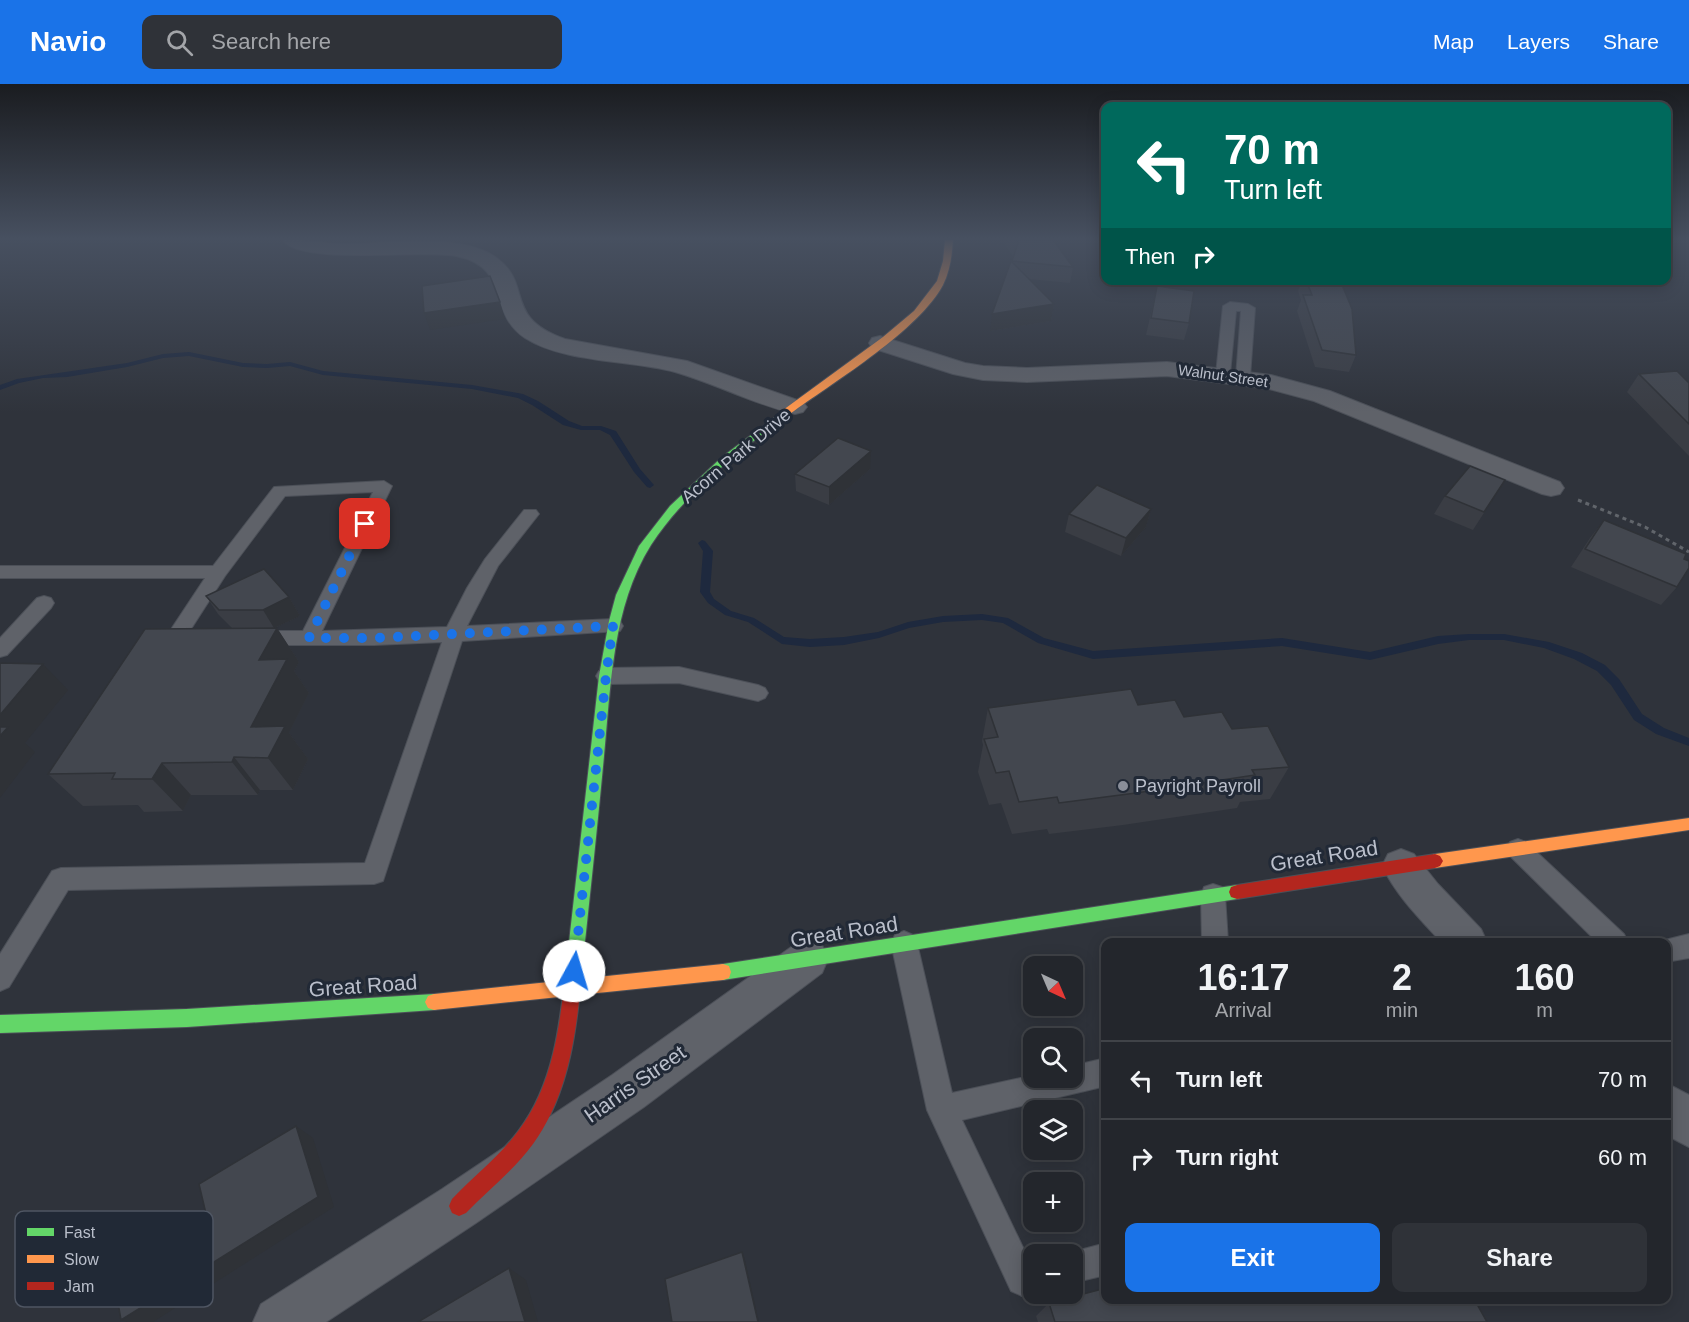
<!DOCTYPE html>
<html lang="en">
<head>
<meta charset="utf-8">
<style>
	:root { --surface:#23262c; --page:#2f3238; --text:#f1f3f6; --muted:#a3a5a9; --line:#404348; --accent:#1a73e8 }
	body { margin:0; font-family:Arial,sans-serif; background:var(--page); color:var(--text); height:100vh; display:flex; flex-direction:column; font-size:22px; white-space:nowrap }
	* { box-sizing:border-box; margin:0 }
	p { font-size:20px; color:var(--muted) }
	.icon { flex:none; width:33px; height:33px; fill:none; stroke:currentColor; stroke-width:2; stroke-linecap:round; stroke-linejoin:round }
	.map { position:relative; flex:1; overflow:hidden }
	.sheet { position:absolute; left:1101px; top:854px; width:570px; height:366px; display:flex; flex-direction:column; background:var(--surface); border-radius:12px; box-shadow:0 3px 15px #0003,0 0 0 2px var(--line) }
	.sheet>* { flex:none }
	.banner { position:absolute; left:1101px; top:18px; width:570px; height:183px; border-radius:12px; box-shadow:0 3px 15px #0003,0 0 0 2px var(--line); background:#00695c; color:#fff; overflow:hidden }
	.needle { width:39px; rotate:136deg }
	.controls { position:absolute; left:1023px; top:872px; display:grid; gap:12px }
	.controls a { display:grid; place-items:center; width:60px; height:60px; border-radius:12px; background:var(--surface); box-shadow:0 3px 15px #0003,0 0 0 2px var(--line); font-size:30px }
	.pin { position:absolute; display:grid; place-items:center; width:51px; height:51px; color:#fff; margin:-26px; border-radius:12px; box-shadow:0 3px 9px #0006 }
	.me { position:absolute; width:66px; margin:-33px; rotate:6deg; stroke-linejoin:round; filter:drop-shadow(0 0 4px #0008) }
	.turn { display:flex; align-items:center; gap:21px; height:126px; padding:0 24px; font-size:27px }
	.turn .icon { width:78px; height:78px; stroke-width:2.5 }
	.turn b { display:block; font-size:42px; line-height:51px }
	.then { display:flex; align-items:center; height:57px; padding:0 24px; background:#0003; gap:12px; font-size:22px }
	.eta { display:flex; justify-content:space-evenly; align-items:center; height:102px; text-align:center }
	.eta b { font-size:36px; font-weight:700; line-height:42px }
	.primary-button { display:flex; gap:12px; margin-top:auto; padding:12px 24px }
	.primary-button a { flex:1; height:69px; border-radius:12px; background:var(--accent); color:#fff; font-size:24px; font-weight:700; line-height:69px; text-align:center }
	.primary-button a+a { background:var(--page); color:var(--text) }
	ul { padding:0; list-style:none }
	li { display:flex; align-items:center; gap:18px; height:78px; padding:0 24px; border-top:2px solid var(--line) }
	li div { flex:1 }
	li b { display:block; font-size:22px }
	li em { font-style:normal }
	header { display:flex; align-items:center; gap:36px; box-sizing:border-box; height:84px; padding:0 30px; background:var(--accent); color:#fff }
	header strong { font-size:28px }
	nav { display:flex; gap:33px; margin-inline-start:auto; font-size:21px }
	.search { width:420px; height:54px; background:var(--page); display:flex; align-items:center; gap:15px; box-sizing:border-box; padding:0 21px; border-radius:12px; color:var(--muted); font-size:22px }
	.map>svg:first-child { display:block }
	.lines { fill:none; stroke-linecap:round; stroke-linejoin:round }
	.stream { fill:#1e293e; fill-rule:evenodd }
	.lane-casing { stroke:#4c5058; stroke-width:2 }
	.street-casing { stroke:#4c5058; stroke-width:2 }
	.fast-casing { stroke:#4c5058; stroke-width:2 }
	.slow-casing { stroke:#4c5058; stroke-width:2 }
	.jam-casing { stroke:#4c5058; stroke-width:2 }
	.path { stroke:#61656b; stroke-width:3; stroke-dasharray:4 4; stroke-linecap:butt }
	.lane { fill:#5f6269; fill-rule:evenodd }
	.street { fill:#5f6269; fill-rule:evenodd }
	.fast { fill:#63d668; fill-rule:evenodd }
	.slow { fill:#ff974d; fill-rule:evenodd }
	.jam { fill:#b3261e; fill-rule:evenodd }
	.wall { fill:#3a3d44 }
	.shaded-wall { fill:#2f3237 }
	.building { fill:#43474f; stroke:#2f3237; stroke-width:1.5 }
	.route { stroke:#1a73e8; stroke-width:10; stroke-dasharray:0 18 }
	.poi-dot { fill:#898e99; stroke:#212936; stroke-width:2 }
	.labels { text-anchor:middle; stroke-width:6; stroke-linejoin:round; paint-order:stroke }
	.far-street-label { font-size:15px; fill:#babfcb; stroke:#212936 }
	.street-label { font-size:18px; fill:#babfcb; stroke:#212936 }
	.poi-label { font-size:18px; fill:#babfcb; stroke:#212936; text-anchor:start }
	.near-street-label { font-size:21px; fill:#babfcb; stroke:#212936 }
	.key { fill:#212936; stroke:#4f5663; stroke-width:1.5 }
	.key-label { font-size:16px; fill:#babfcb }
</style>
</head>
<body>
<header>
<strong>Navio</strong>
<div class="search"><svg class="icon" aria-label="search" viewBox="0 0 24 24"><circle cx="10" cy="10" r="6"/><path d="M15 15l6 6"/></svg>Search here</div>
<nav><a>Map</a><a>Layers</a><a>Share</a></nav>
</header>
<div class="map">
<svg width="1689" height="1238" viewBox="0 0 1689 1238">
	<rect width="100%" height="100%" fill="#2f333b"/>
	<g class="lines">
		<path class="stream" d="M189,268l54,11 24,1 23,-2 33,9 149,14 51,9 15,7 31,20 13,5h19l15,5 24,38 14,16 -4,3 -3,-1 -13,-15 -24,-37 -10,-5h-19l-18,-5 -31,-20 -14,-7 -46,-9 -149,-14 -33,-9 -23,2 -24,-1 -54,-11 -26,2 -36,9 -60,10 -24,1 -24,5 -19,7v-5l17,-6 110,-16 36,-9z
			M702,456l3,1 8,10 -3,41 4,7 17,12 23,7 30,19 26,2 34,-2 34,-5 30,-10 35,-6 39,-2 26,4 36,20 49,13 189,-13 88,14 68,-16 31,-2h35l45,8 33,11 23,12 14,14 23,35 22,14 25,10v8l-33,-12 -22,-14 -23,-35 -14,-14 -23,-12 -30,-11 -40,-8h-35l-31,4 -68,16 -88,-14 -189,13 -55,-16 -35,-20 -21,-3 -39,2 -34,6 -30,10 -35,7 -34,2 -28,-3 -34,-22 -23,-7 -17,-12 -8,-11 3,-41 -5,-8z"/>
		<defs>
			<path id="lane" d="M1230,218l18,2 7,4 -5,69 -7,4 -7,-4 5,-66h-5l-6,63 -7,4 -7,-4 7,-68z
				M384,397l8,5 -70,145 125,-4 20,-39 18,-29 39,-49h12l3,4 -41,52 -31,60 146,-7 7,2 3,5 -3,5 -158,10 -79,240 -9,3 -306,6 -59,97 -9,4v-37l52,-83 9,-3 304,-5 77,-221 -68,3h-119l-7,-2 -3,-5 3,-5 7,-2h48l70,-139 -88,4 -60,80 -52,81 -7,2 -7,-2 -3,-5 49,-74h-205v-12h213l61,-79z
				M44,512l7,2 3,5 -3,5 -44,47 -7,2v-19l37,-40z
				M679,583l79,18 7,3 3,5 -3,5 -7,3 -79,-18 -73,1 -7,-3 -3,-5 3,-5 7,-3z
				M1518,755l8,3 98,92 4,8h-31l-87,-86 -4,-7 4,-7z
				M1213,800l9,3 3,8 3,47h-26l-1,-47 3,-8z
				M904,847l9,4 4,8 35,150 82,-18v2h38v-11l34,-8v28l-144,34 68,142 4,-1v32l-12,3 -11,-5 -84,-181 -36,-167 4,-8z
				M1689,850v24l-23,4v-20h-9z
				M1106,1159v32l-34,8v-29h-7z"/>
			<path id="street" d="M283,156c20,0 39,3 59,4 42,1 121,-13 156,15 35,27 5,58 67,80l122,22 116,41 4,5 -4,5 -8,2c-41,-10 -79,-30 -120,-42 -45,-12 -111,-9 -150,-34 -39,-26 -13,-71 -69,-82 -33,-7 -156,10 -173,-16z
				M880,252l85,27 18,3 44,2 140,-6 104,13 59,16 230,91 4,6 -4,6 -9,2 -9,-2 -228,-93 -45,-12 -102,-13 -140,6 -44,-2 -30,-6 -81,-26 -3,-5 3,-5z
				M1401,765l13,5 24,30 43,45 6,13h-46c-22,-24 -45,-47 -59,-76l6,-12z
				M808,856l14,5 6,14 -6,14 -178,134 -168,116 -150,99h-73l8,-18 181,-115 170,-114 182,-130z
				M1666,999l23,12v52l-23,-12z"/>
			<path id="fast" d="M782,328l3,1v4c-49,37 -100,76 -134,128 -39,62 -40,141 -47,211 -6,65 -13,130 -20,195l-2,5 -6,3 -6,-3 -2,-5 31,-275 10,-55 7,-26 23,-49 31,-40 52,-49z
				M1237,801l6,2 2,5 -2,5 -6,2 -514,81 -6,-2 -2,-6 2,-6 6,-2z
				M434,910l6,2 3,6 -3,6 -6,2 -247,17 -187,6v-18l187,-6z"/>
			<path id="slow" d="M945,156h8c-1,16 -3,31 -10,45 -24,45 -106,95 -149,126l-9,6h-6v-4l104,-76 31,-26 23,-30 6,-20z
				M1689,734v12l-254,38 -5,-2 -3,-5 3,-5 5,-2z
				M723,880l6,2 2,6 -2,6 -6,2 -289,30 -6,-2 -3,-6 3,-6 6,-2z"/>
			<path id="jam" d="M1435,770l5,2 3,5 -3,5 -5,2 -198,31 -6,-2 -2,-5 2,-5 6,-2z
				M576,859l6,3 2,5c-6,65 -11,138 -51,193 -19,26 -45,46 -67,69l-7,3 -7,-3 -3,-7 3,-7c22,-23 48,-43 67,-69 38,-50 42,-118 49,-179l2,-5z"/>
		</defs>
		<use href="#lane" class="lane-casing"/>
		<use href="#street" class="street-casing"/>
		<use href="#fast" class="fast-casing"/>
		<use href="#slow" class="slow-casing"/>
		<use href="#jam" class="jam-casing"/>
		<path class="path" d="M1578,416l67,27 44,25"/>
		<use href="#lane" class="lane"/>
		<use href="#street" class="street"/>
		<use href="#fast" class="fast"/>
		<use href="#slow" class="slow"/>
		<use href="#jam" class="jam"/>
	</g>
	<path class="wall" d="M1002,156h51l20,27 -3,16 -41,-4 25,25 -3,17 -61,10 23,-75z
		M1302,196h38l16,75 -7,17 -34,-5 -18,-56 4,-11 -3,-9z
		M1157,202l32,37 -5,17 -38,-5z
		M1639,290l50,9v73l-62,-64z
		M870,385l-41,36 -33,-14 -1,-17z
		M1505,396l-32,50 -39,-16 11,-18z
		M1151,425l-5,18 -25,29 -56,-24 4,-18z
		M1604,436l80,39 -7,28 -16,18 -90,-38 19,-29z
		M206,512l83,1 11,19 -26,12h3l22,34 -5,9 15,22 -20,40 19,26 -15,31h-33l-2,5h-67l-8,16 -39,1 -6,-7 -55,1 -35,-32 184,-146 -14,-14z
		M1138,621l94,24 57,38 -19,32 -30,3 -3,6 -114,17 -74,9 -2,-5 -35,5 -11,-31 -12,2 -11,-33 5,-27 -1,-4 6,-33z
		M1049,1219l438,19h-449l-2,-6z"/>
	<path class="shaded-wall" d="M500,218l5,17 -75,11 -6,-17z
		M1054,220l-3,17 -61,10 2,-17z
		M871,367l-1,18 -41,36v-18z
		M1151,425l-5,18 -25,29 5,-18z
		M289,513l11,19 -26,12 -11,-18z
		M277,544l22,34 -5,9 15,22 -20,40 19,26 -15,31 -25,-32 -17,-31 8,-67z
		M43,580l25,26 -43,53 10,9 -35,46v-83z
		M234,673l26,33 -2,5 -26,-33z
		M162,679l29,32 -8,16 -31,-32z
		M296,1042l17,12 21,69 -181,115h-26l-6,-2z
		M742,1168l3,8 14,62h-1z
		M509,1184l17,12 12,42h-13z"/>
	<path class="building" d="M1016,156h37l20,27 -61,-6 6,-18z
		M1011,177l43,43 -62,10z
		M490,192l10,26 -76,11 -2,-27z
		M1306,196h34l12,29 4,46 -34,-5 -19,-55h9z
		M1157,202l37,5 -5,32 -38,-5z
		M1677,287l12,12v41l-50,-50z
		M838,354l33,13 -42,36 -34,-13z
		M1470,382l35,14 -21,32 -39,-16z
		M1097,401l54,24 -25,29 -57,-24z
		M1604,436l82,34 -2,5 5,2v7l-12,19 -92,-38z
		M264,485l25,28 -26,13h-44l-13,-14z
		M277,544l-18,32 28,-1 -36,68 34,-1 -17,32 -34,-1 -2,5 -70,1 -10,16h-40l3,-6 -67,1 97,-145z
		M0,579l43,1 -43,51z
		M1131,605l7,16 37,-5 9,17 38,-5 10,17 36,-3 21,41 -37,3 3,5 -119,18 -77,10 -2,-6 -38,5 -10,-31 -13,2 -12,-34 14,-2 -10,-29z
		M0,643h8l-8,9z
		M296,1042l22,71 -197,123 -8,-46 94,-56 -8,-34z
		M742,1168l16,70h-86l-7,-43z
		M509,1184l16,54h-107z
		M1106,1204v11h368l13,23h-432l-6,-19z"/>
	<linearGradient id="sky" x2="0" y2="1"><stop stop-color="#1a1c20"/><stop offset="0.47" stop-color="#475060"/><stop offset="1" stop-color="#475060" stop-opacity="0"/></linearGradient>
	<rect width="1689" height="329" fill="url(#sky)"/>
	<g class="lines">
		<path class="route" d="M365,440l-56,114h66l238,-12 -7,50 -32,295"/>
	</g>
	<circle class="poi-dot" cx="1123" cy="702" r="6"/>
	<g class="labels">
		<g class="far-street-label">
			<text transform="translate(1223 292) rotate(8)" y="5">Walnut Street</text>
		</g>
		<g class="street-label">
			<text transform="translate(736 372) rotate(-40)" y="6">Acorn Park Drive</text>
		</g>
		<g class="poi-label">
			<text x="1135" y="708">Payright Payroll</text>
		</g>
		<g class="near-street-label">
			<text transform="translate(1324 772) rotate(-9)" y="7">Great Road</text>
			<text transform="translate(844 848) rotate(-9)" y="7">Great Road</text>
			<text transform="translate(363 902) rotate(-4)" y="7">Great Road</text>
			<text transform="translate(635 1000) rotate(-35)" y="7">Harris Street</text>
		</g>
	</g>
	<rect x="15" y="1127" width="198" height="96" rx="9" class="key"/>
	<rect x="27" y="1144" width="27" height="8" fill="#63d668"/>
	<rect x="27" y="1171" width="27" height="8" fill="#ff974d"/>
	<rect x="27" y="1198" width="27" height="8" fill="#b3261e"/>
	<g class="key-label">
		<text x="64" y="1154">Fast</text>
		<text x="64" y="1181">Slow</text>
		<text x="64" y="1208">Jam</text>
	</g>
</svg>
<div class="controls">
<a><svg class="needle" viewBox="-14 -14 28 28"><path d="M0-13l5 13h-10z" fill="#e53935"/><path d="M0 13l5-13h-10z" fill="#a3a5a9"/></svg></a>
<a><svg class="icon" aria-label="search" viewBox="0 0 24 24"><circle cx="10" cy="10" r="6"/><path d="M15 15l6 6"/></svg></a>
<a><svg class="icon" aria-label="layers" viewBox="0 0 24 24"><path d="M12 4l9 5-9 5-9-5zM3 14l9 5 9-5"/></svg></a>
<a>+</a>
<a>−</a>
</div>
<div class="pin" style="left:365px;top:440px;background:#d93025"><svg class="icon" aria-label="arrive" viewBox="0 0 24 24"><path d="M6 21V4h12l-3 4 3 4H6"/></svg></div>
<svg class="me" style="left:574px;top:887px" viewBox="-20 -20 40 40"><circle r="19" fill="#fff"/><path d="M0-13L10 11 0 6-10 11z" fill="#1a73e8"/></svg>
<div class="banner">
<div class="turn"><svg class="icon" aria-label="left" viewBox="0 0 24 24"><path d="M17 20v-9H6M10 6l-5 5 5 5"/></svg><div><b>70 m</b>Turn left</div></div>
<div class="then">Then<svg class="icon" aria-label="right" viewBox="0 0 24 24"><path d="M7 20v-9h11M14 6l5 5-5 5"/></svg></div>
</div>
<section class="sheet">
<div class="eta">
<div><b>16:17</b><p>Arrival</p></div>
<div><b>2</b><p>min</p></div>
<div><b>160</b><p>m</p></div>
</div>
<ul>
<li><svg class="icon" aria-label="left" viewBox="0 0 24 24"><path d="M17 20v-9H6M10 6l-5 5 5 5"/></svg><div><b>Turn left</b></div><em>70 m</em></li>
<li><svg class="icon" aria-label="right" viewBox="0 0 24 24"><path d="M7 20v-9h11M14 6l5 5-5 5"/></svg><div><b>Turn right</b></div><em>60 m</em></li>
</ul>
<div class="primary-button"><a>Exit</a><a>Share</a></div>
</section>
</div>
</body>
</html>
